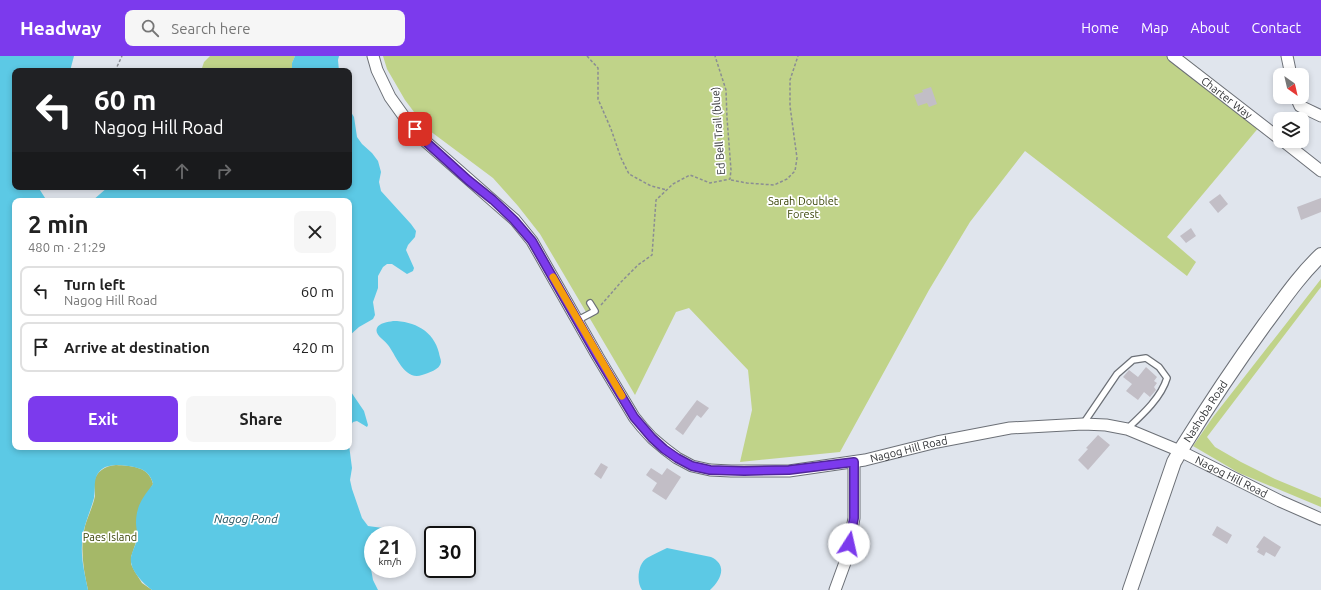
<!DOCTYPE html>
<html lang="en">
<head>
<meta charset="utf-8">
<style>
	:root { --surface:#fff; --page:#f6f6f6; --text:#222; --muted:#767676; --line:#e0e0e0; --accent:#7c3aed }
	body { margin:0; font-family:Ubuntu,sans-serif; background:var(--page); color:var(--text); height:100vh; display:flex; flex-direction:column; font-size:15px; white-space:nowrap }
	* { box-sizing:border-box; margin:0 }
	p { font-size:13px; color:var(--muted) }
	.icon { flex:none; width:22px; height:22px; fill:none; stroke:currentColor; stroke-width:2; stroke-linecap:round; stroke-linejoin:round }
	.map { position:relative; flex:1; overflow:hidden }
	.details { position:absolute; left:12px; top:142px; width:340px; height:252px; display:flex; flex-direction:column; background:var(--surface); border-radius:8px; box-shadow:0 2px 6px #0003 }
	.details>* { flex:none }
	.guide { position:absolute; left:12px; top:12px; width:340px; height:122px; border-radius:8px; box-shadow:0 2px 6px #0003; background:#202124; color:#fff; overflow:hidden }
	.needle { width:26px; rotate:146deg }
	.buttons { position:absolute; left:1273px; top:12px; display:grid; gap:8px }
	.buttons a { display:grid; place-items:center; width:36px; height:36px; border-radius:8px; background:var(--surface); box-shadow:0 2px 6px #0003; font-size:20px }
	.speed { position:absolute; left:364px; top:470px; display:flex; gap:8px; font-size:20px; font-weight:700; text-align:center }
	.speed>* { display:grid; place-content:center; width:52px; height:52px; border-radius:50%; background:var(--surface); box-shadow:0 2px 6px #0003; line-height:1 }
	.speed small { font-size:10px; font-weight:400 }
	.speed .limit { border:2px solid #111; border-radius:6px; background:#fff; color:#111 }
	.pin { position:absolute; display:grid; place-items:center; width:34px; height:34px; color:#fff; margin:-17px; border-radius:8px; box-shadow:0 2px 6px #0006 }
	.me { position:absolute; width:44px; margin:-22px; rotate:10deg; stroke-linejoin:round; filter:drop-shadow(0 0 3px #0008) }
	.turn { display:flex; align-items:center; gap:14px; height:84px; padding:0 16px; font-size:18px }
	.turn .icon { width:52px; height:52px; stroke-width:2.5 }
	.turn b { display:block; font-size:28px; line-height:34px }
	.lanes { display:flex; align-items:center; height:38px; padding:0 16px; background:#0003; justify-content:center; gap:20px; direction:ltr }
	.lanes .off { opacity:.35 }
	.round { display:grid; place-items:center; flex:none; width:42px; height:42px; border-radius:8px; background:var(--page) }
	.overview { display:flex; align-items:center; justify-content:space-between; height:68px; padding:0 16px }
	h1 { font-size:24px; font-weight:700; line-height:30px }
	.button { display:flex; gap:8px; margin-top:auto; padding:8px 16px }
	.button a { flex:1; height:46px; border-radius:8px; background:var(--accent); color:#fff; font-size:16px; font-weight:700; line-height:46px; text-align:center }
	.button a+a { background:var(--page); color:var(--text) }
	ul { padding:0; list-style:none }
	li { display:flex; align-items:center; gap:12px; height:50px; margin:0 8px 6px; padding:0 8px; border:2px solid var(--line); border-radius:8px }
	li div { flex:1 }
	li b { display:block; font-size:15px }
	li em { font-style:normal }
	header { display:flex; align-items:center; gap:24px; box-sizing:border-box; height:56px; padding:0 20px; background:var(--accent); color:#fff }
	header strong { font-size:19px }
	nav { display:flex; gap:22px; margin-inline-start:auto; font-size:14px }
	.search { width:280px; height:36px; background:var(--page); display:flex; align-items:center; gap:10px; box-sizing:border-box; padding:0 14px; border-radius:8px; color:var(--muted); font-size:15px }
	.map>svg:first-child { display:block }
	.green { fill:#c0d389 }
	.forest { fill:#a5b868 }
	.water { fill:#5cc9e5 }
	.building { fill:#c2bec6 }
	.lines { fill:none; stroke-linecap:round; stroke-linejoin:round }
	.service-casing { stroke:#6c7077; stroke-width:8 }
	.minor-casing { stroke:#6c7077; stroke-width:13 }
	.tertiary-casing { stroke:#6c7077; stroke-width:16 }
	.path { stroke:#8a8d93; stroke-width:1.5; stroke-dasharray:3 2; stroke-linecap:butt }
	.service { stroke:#fff; stroke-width:5.5 }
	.minor { stroke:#fff; stroke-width:11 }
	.tertiary { stroke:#fff; stroke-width:14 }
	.route-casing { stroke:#51269a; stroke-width:10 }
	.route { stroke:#7c3aed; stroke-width:7 }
	.slow { stroke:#f59e0b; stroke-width:7 }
	.labels { text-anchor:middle; stroke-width:3.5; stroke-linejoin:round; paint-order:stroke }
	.street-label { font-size:11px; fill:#303235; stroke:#fff }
	.park-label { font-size:11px; fill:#3a4507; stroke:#fff }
	.water-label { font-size:12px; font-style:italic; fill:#245460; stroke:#fff }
</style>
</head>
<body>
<header>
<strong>Headway</strong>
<div class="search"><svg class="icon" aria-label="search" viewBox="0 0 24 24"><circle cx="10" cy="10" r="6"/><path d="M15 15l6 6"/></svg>Search here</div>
<nav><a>Home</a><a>Map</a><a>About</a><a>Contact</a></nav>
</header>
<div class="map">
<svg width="1321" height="534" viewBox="0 0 1321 534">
	<rect width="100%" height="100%" fill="#e0e5ed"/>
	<path class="green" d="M210,0h85l-3,7v8h-91l3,-9z
		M383,0h800l82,64 -98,117 29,25 -9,14 -162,-125 -55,71 -41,68 -89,162 -100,10 12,-52 -4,-40 -59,-62 -13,4 -41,83 -95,-161 -22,-28 -25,-28 -67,-50 -21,-28 -18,-31z
		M1321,223v8l-114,150 8,10 26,15 34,17 46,19v9l-82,-34 -46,-27 20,-29z"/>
	<path class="forest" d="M116,409c15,1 33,1 37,19l-16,30v25l-6,18v7l4,8 7,11 10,7h-64c-5,-22 -8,-43 -3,-64 3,-10 8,-20 10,-30 0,-4 -1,-9 -1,-13 2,-12 11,-17 22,-18z"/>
	<path class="water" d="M0,0h74l-4,15h-55v116h23l9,14h-32v246h334v-2l3,23 -2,12 2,9 10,29 6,8 15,2 3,4v3h-13v28l-2,6 2,11 5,10h-226c-9,-7 -23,-20 -21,-33 1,-6 5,-12 6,-18 1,-5 -1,-11 -1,-16 0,-17 7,-26 17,-39 -2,-10 -9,-15 -19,-17 -9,-2 -24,-4 -32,2 -10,8 -6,19 -8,29 -4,15 -12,30 -12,47 -1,15 3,30 6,45h-88z
		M295,0h44l-1,4 1,11h-47v-8z
		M349,53l5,8 3,20 5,7 10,9 6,8 3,11 -2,10 2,9 30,33 5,7 -1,6 -7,8 -2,5 8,18 -1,3 -6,3 -15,-10h-5l-4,3 -5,9v12l-5,14 2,13 -2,4 -14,8 -10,9v-135h-257l16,-14h241z
		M393,265c21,0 41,10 46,32 0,2 2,6 2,9 -1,8 -13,11 -19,13 -18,6 -26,-20 -34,-30 -3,-5 -14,-10 -11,-17 2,-5 11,-6 16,-7z
		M349,333l15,22 4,14 -1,2 -10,-6 -4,1 -2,3 -2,15z
		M667,492l44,9c17,8 10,23 -1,33h-68c-6,-8 -4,-27 5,-32 6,-3 13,-7 20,-10z"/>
	<path class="building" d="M931,31l6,17 -8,3 -2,-4 -9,3 -4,-11 9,-3 -1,-2z
		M1220,138l8,10 -10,9 -9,-11z
		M1321,142v14l-20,8 -4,-13z
		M1191,172l5,8 -10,7 -6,-7z
		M1146,311l11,10 -3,4 3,2 -3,4 2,3 -6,7 -6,-5 -6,8 -12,-9 6,-7 -9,-7 6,-7 9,7z
		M697,344l12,8 -8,10 -4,-3 -14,20 -8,-6z
		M1098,379l12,10 -22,25 -10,-10 10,-11 -2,-1z
		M601,407l7,4 -7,12 -7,-5z
		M651,412l11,7 5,-7 14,9 -15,23 -14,-9 5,-8 -11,-8z
		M1217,470l15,9 -5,9 -15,-9z
		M1264,480l17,11 -6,10 -9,-5 -2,4 -7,-4 2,-3 -3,-2z"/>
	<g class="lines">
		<defs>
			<path id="service" d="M578,264l17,-9 -5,-8
				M1083,368l34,-50 16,-14 13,-2 13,9 8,11c-6,20 -25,37 -40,51"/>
			<g id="minor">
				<path id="s1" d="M373,0l4,14 13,27 15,21 20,23 90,79 17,21 66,116 36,60 8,10 10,11 13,11 12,9 15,8 18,4 21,1h58l76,-11 72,-18 73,-14 73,-4 23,1 21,4 53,22 100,50 41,18"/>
				<path id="s2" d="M1173,0l107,83"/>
				<path d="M1287,0l4,19"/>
				<path d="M1296,41l4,9 21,10"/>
				<path d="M1283,85l38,30"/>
				<path d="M835,534l12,-33 7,-39v-56"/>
			</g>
			<g id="tertiary">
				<path id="s3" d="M1130,534l44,-128 8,-14c26,-42 54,-84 83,-124 18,-24 34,-48 56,-69"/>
			</g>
		</defs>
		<use href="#service" class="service-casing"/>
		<use href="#minor" class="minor-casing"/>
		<use href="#tertiary" class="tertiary-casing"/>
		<path class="path" d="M587,0l11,12v31l13,30 10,29 8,16 22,12 16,4
			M115,15l7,-15
			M731,124l16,3 27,2 13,-6 8,-8 2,-13 -7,-52v-26l8,-24
			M601,249l20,-23 17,-17 14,-10 4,-55 17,-16 17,-9 20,8 20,-4 1,-9 -4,-52 -1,-28 -11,-34"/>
		<use href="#service" class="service"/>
		<use href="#minor" class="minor"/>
		<use href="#tertiary" class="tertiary"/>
	</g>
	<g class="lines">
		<defs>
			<path id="route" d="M415,73l10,12 43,39 25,20 21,20 18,21 66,116 36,60 18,21 12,11 13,9 15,8 18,4 34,1 45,-1 65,-8v56l-5,26"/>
		</defs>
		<use href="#route" class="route-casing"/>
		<use href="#route" class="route"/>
		<path class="slow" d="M553,221l69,119"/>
	</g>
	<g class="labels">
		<g class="street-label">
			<text dy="4" stroke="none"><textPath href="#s2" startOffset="68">Charter Way</textPath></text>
			<text transform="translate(718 75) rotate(-94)" y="4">Ed Bell Trail (blue)</text>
			<text dy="4" stroke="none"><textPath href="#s3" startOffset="195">Nashoba Road</textPath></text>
			<text dy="4" stroke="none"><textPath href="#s1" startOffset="747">Nagog Hill Road</textPath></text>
			<text dy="4" stroke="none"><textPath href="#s1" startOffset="1083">Nagog Hill Road</textPath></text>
		</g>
		<g class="park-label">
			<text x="803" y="149">Sarah Doublet<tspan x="803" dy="13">Forest</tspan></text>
			<text x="110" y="485">Paes Island</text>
		</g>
		<g class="water-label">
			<text x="246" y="467">Nagog Pond</text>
		</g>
	</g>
</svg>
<div class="buttons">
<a><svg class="needle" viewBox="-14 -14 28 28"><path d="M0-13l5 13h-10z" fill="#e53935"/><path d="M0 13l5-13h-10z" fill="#767676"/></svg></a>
<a><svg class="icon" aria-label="layers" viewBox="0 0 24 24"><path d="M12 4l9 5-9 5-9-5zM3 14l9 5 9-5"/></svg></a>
</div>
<div class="speed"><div>21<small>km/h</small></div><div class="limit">30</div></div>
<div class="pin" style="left:415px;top:73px;background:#d93025"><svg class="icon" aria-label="arrive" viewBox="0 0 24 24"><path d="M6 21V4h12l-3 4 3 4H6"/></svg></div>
<svg class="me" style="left:849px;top:488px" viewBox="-20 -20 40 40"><circle r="19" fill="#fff"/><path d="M0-13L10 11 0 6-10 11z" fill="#7c3aed"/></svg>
<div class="guide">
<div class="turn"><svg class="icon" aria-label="left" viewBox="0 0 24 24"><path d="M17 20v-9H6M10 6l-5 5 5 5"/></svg><div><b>60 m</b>Nagog Hill Road</div></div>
<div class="lanes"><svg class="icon" aria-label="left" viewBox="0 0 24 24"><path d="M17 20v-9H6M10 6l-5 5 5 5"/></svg><svg class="icon off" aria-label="ahead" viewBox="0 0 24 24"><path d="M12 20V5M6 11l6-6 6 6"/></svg><svg class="icon off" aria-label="right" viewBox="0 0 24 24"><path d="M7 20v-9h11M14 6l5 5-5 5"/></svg></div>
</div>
<section class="details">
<div class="overview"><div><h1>2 min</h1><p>480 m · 21:29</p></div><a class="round"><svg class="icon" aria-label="close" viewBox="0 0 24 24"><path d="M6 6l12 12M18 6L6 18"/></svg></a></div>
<ul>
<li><svg class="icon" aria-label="left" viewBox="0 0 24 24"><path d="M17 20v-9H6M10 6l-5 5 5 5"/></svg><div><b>Turn left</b><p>Nagog Hill Road</p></div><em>60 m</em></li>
<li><svg class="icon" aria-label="arrive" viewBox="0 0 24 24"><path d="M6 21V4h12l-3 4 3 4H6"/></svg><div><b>Arrive at destination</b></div><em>420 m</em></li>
</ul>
<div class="button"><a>Exit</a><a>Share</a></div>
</section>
</div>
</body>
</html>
